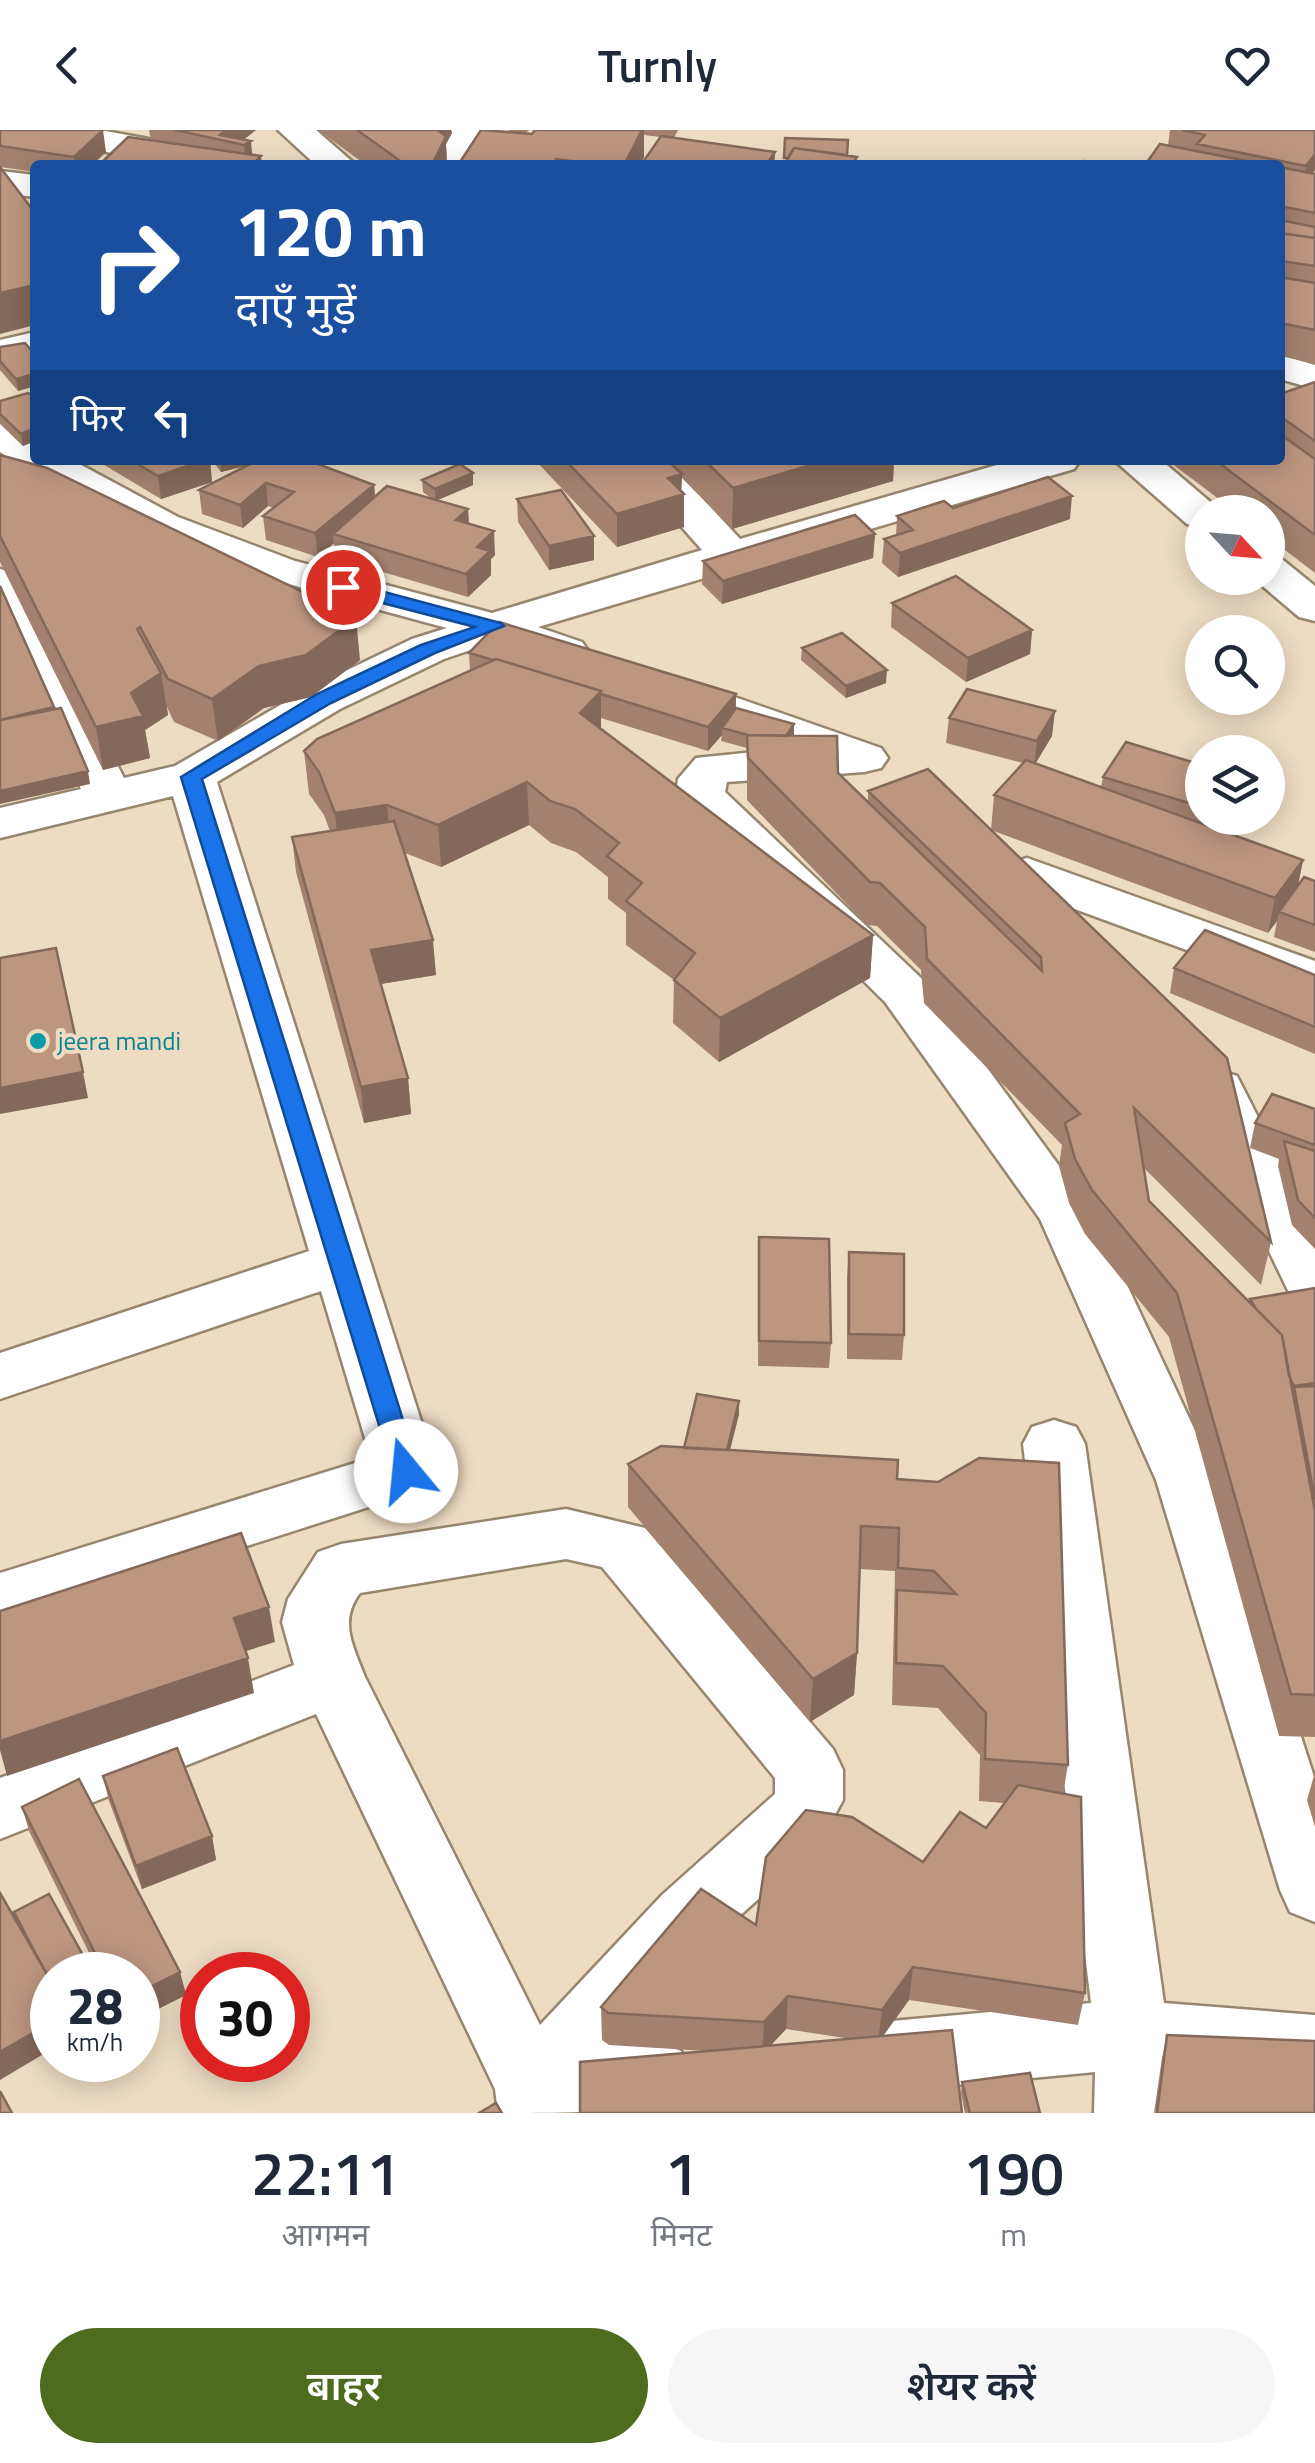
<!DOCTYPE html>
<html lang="hi">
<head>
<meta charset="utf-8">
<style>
	:root { --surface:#fff; --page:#f6f6f7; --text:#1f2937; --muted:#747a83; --accent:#4e6b1e }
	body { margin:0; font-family:"Titillium Web","Noto Sans Devanagari",sans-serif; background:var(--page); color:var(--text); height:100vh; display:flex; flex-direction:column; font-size:38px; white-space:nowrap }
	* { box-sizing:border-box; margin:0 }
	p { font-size:32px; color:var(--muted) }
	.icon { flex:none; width:55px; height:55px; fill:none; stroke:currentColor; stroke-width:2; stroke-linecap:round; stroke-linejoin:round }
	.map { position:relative; height:1983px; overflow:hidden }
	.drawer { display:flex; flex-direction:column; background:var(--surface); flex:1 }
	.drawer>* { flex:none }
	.hud { position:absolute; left:30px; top:30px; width:1255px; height:305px; border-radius:10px; box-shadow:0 5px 25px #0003; background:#1a4fa0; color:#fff; overflow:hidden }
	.needle { width:65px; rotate:116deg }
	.controls { position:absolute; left:1185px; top:365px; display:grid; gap:20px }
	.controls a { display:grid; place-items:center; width:100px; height:100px; border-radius:50%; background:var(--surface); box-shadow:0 5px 25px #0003; font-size:50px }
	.speed { position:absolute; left:30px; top:1822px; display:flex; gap:20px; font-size:50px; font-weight:700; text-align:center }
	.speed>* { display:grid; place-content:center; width:130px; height:130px; border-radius:50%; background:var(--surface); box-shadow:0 5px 25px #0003; line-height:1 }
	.speed small { font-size:25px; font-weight:400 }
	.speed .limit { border:15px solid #d22; background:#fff; color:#111 }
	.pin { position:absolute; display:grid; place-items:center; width:85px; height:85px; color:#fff; margin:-42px; border:5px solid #fff; border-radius:50%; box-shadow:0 2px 10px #0007 }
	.me { position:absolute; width:110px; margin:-55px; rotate:343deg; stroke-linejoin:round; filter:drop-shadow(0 0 8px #0008) }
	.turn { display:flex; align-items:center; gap:35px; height:210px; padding:0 40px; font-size:45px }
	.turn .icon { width:130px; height:130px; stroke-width:2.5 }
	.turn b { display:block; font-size:70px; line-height:85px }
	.then { display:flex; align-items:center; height:95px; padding:0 40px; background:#0003; gap:20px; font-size:38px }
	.eta { display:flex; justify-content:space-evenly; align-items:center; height:170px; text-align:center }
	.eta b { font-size:60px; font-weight:600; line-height:70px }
	.primary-button { display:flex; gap:20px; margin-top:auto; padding:20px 40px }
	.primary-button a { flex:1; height:115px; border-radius:60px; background:var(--accent); color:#fff; font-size:40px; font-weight:600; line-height:115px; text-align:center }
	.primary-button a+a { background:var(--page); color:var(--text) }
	header { display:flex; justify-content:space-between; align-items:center; height:130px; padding:0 40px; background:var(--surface); font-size:45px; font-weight:600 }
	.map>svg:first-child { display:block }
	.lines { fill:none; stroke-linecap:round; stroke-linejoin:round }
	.minor-casing { stroke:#96866e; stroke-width:5 }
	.minor { fill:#fff; fill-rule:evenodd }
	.wall { fill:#a3816e; fill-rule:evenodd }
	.shaded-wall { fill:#84695a }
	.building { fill:#bd9680; stroke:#84695a; stroke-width:2.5 }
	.route { fill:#1a73e8; stroke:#114b97; stroke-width:2.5 }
	.culture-dot { fill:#0f9aa8; stroke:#eddcc2; stroke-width:4 }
	.labels { text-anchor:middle; stroke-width:8; stroke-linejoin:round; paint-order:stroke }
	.culture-label { font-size:25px; fill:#0d838f; stroke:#eddcc2; text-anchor:start }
</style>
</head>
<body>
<header><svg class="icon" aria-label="back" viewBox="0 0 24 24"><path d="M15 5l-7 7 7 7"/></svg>Turnly<svg class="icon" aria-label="heart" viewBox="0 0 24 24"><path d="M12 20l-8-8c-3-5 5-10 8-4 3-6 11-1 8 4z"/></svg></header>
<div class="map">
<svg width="1315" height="1983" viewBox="0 0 1315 1983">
	<rect width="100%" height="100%" fill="#eddcc2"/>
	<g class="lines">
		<defs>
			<path id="minor" d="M27,0h73l130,24 13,3 5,8h-74l-130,-25 -12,-3z
				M278,0h38l40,35h-40z
				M446,0h34l-9,35h-36z
				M0,41l35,4v22l-35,-4z
				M35,202v24l-35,8v-24z
				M1280,225l35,10v24l-35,-10z
				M0,291l14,3 21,14v22h37l106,57 117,44 197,52 210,-63 -79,-90h44l73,79 274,-79h66l-6,9 -536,158 44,15 7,10 -7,10 -16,4 -72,-24 -50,17 -104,50 -123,73 220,689 -9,17 -428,137v-52l371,-115 -50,-167 -321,108v-46l309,-102 -136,-455 -173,42v-30l81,-19 -81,-163v-57l16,4 6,9 102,196 51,-12 133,-77 104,-50 35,-11c-158,-42 -311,-82 -447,-176z
				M1114,330h47l61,52h-20v16l-15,-4z
				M1268,426l15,4 32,26v35l-16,-4 -46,-39h15z
				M723,563l158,55 7,10 -7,10 -17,4 -137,10 -2,10 196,186 172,234 125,268 97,300v142l-25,-10 -10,-22 -124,-410 -116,-261 -155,-217 -209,-207 2,-16 18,-21 97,-10 -86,-31 -7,-10 7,-10z
				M1027,728l288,103v36l-306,-112 -7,-11 7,-11z
				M1218,940l19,6 78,153v81l-21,-7 -103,-214 8,-13z
				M1054,1290l22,7 9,17 79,559 151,12v70l-146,-13 1,41h-76l1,-41 -214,20 -26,-10 -11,-25 11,-25 26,-10 210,-19 -68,-559 9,-17z
				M566,1379l79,19 188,221 10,21v30l-24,44 -107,97 -93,103 36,-3 26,10 11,25 -11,25c-56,12 -123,12 -183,12l-3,-24 -179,-375 -316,125v-61l294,-113 -12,-43 6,-23 30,-47 23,-8zM566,1429l36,8 173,211v16l-113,101 -122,130 -175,-348c-11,-29 -27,-56 -5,-84z"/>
		</defs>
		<use href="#minor" class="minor-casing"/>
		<use href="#minor" class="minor"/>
	</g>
	<path class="wall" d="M0,0l106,22 -14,13h-57v7l-35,-5z
		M149,0h107l-13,10 9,14 -101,-14z
		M318,0h133l1,3 -6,11 1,21h-81z
		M507,0h22l-4,4h7l3,-4h143l-4,8 101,14 -1,13h-133l19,-28 -16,-2v22l-4,8h-182l60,-32z
		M1170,0h145v40l-2,4h2v189l-35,-7v-191h-135l23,-19z
		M0,217l35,8v31l-17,5 -18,-21z
		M1315,252v191l-47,-36v-25h-32l-69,-52h113v-66z
		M35,267v44l-12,5 -23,-22v-23z
		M0,325l360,205 -49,37 -47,11 -46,33 -44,-19 -7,-15 1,8 -23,15 5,28 -47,12 -103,-208z
		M96,330h114l2,22 -51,17z
		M212,330h95l67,25 1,12 57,2 -9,-7 -1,-12 51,5 -35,15 30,9 1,15 26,31 -4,4v16l-23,22 -133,-39 -1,-15 -16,14 -52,-17 -3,-24 11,-8 -6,-2 -25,22 -41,-14 -3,-24 49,-25 -27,7z
		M535,330h359l-1,21 -161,48 -50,-51 -1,13 3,3v33l-67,20z
		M517,369l77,37v24l-45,10 -31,-48z
		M953,378l117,11 -172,58 -16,-14 2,-24 12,-3 1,-20z
		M875,404l-2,24 -151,46 -20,-20 1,-23z
		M892,473l140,27 -2,24 -64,28 -75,-55z
		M802,518l84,35 -40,15 -45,-38z
		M469,523l267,41v15l58,27 44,37 30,28v-10l60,-22 343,473 -10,43 -117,-117 5,33 100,102 1,-4 65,-11v449l-36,-1 -110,-399 -84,-103 -16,-31 -10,-37 3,-21 -138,-142 -3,-33 -44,-44 -10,-1 -120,-125v-52l-26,-7 1,-6 -14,16 -107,-33v11l272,206 -3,43 -151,84 -46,-39 1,-43 -48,-35v-32l-18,-14v-22l-32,-25 -25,-9 -22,-18 -88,42 -36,-14 31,122 -55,9 27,94 3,36 -47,9 -68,-251 -4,-35 38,-6 -6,-16 -15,-21 -5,-43 166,-81z
		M949,588l103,18 -17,28 66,23 2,-10 99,-12v53h32l-9,14 78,28 -5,25 17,-4v71l-41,-15 3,-16 -9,12 -277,-103 3,-35 29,-32 -77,-20z
		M1174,838l141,7v79l-145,-61z
		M1315,979v140l-23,-24 -14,-59 1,-7 -29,-11 5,-25z
		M759,1107l72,106 -2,25 -71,-2z
		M849,1122l55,83 -2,25 -55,-1v-82z
		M697,1264l42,7v13l-9,36 168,10 -1,19 41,3 41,-24 80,5 9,302 -5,29 18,3 4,196 -7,32 -169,-25 -26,36 69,-6 10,83h-382v-51l126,-11 -97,-6 -7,-5 -1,-33 100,-118 55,36 10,-68 40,-47 46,7 71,45 37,-50 26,16 18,-25 -25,-2 1,-46 -42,-47 -46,-3 3,-134 -36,-2 -2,84 -3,42 -44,27 -182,-215v-43l33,-18 23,2zM786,1899l65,10 -81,7z
		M1315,1642v55l-8,-27z
		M103,1646l109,60 4,24 -74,29 -33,-88z
		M22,1677l158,165 6,23 -48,24v-44h-38l-71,-144z
		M1167,1905l148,78h-161l8,-55z
		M962,1952l78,31h-75l-4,-20z"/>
	<path class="shaded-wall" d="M103,0l3,22 -14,13h-17l-1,-8z
		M226,0h30l-18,14 -18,-9z
		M437,0h14l1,3 -6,11 1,21h-15z
		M642,0h2v27l-4,8h-16z
		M251,11l2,22 -7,2 -2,-20z
		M775,22l-1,13h-8z
		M1315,24v16l-12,17 3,-21z
		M261,26l1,9h-10z
		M35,155v40l-35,9v-41z
		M35,244v12l-17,5 -2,-12z
		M35,298v13l-12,5 -2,-12z
		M205,330h5l2,22 -51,17 -3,-23z
		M220,330h45v1l-44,11z
		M828,330h66l-1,21 -161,48 1,-41z
		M473,343v12l-38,16v-12z
		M682,344l-1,21 3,-1v33l-67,20v-33l51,-36z
		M266,353l2,23 -25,22 -3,-23z
		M374,355l2,24 -43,25 1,9 -16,14 -3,-24z
		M1072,366l-2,23 -172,58 2,-24z
		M468,379l1,23 -13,-12z
		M494,401l1,24 -4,4v16l-23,22 -2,-23 11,-27z
		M875,404l-2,24 -151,46 1,-23z
		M594,406v24l-45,10v-24z
		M356,488l4,42 -49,37 -47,11 -46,33 -6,-42 47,-33z
		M1032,500l-2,24 -64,28 2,-24z
		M887,540l-1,13 -40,15v-12z
		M161,543l7,42 -23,15 5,28 -47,12 -7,-43 35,-34z
		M601,561v42l-21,-20z
		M736,564l-1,25 -13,9v7l-14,16v-24z
		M1055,581l-3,25 -18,30 3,-25z
		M794,594v12l-14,8z
		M88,641l2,13 -90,20v-13z
		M527,652l2,43 -88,42 -3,-42z
		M387,675l4,43 -52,8 -4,-43z
		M1225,688h9l-13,20z
		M1303,730l-7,35 -17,17 -2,9 -9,12 7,-35z
		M873,805l-3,43 -151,84 1,-44z
		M433,810l3,35 -62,10 -3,-35z
		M83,942l5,26 -88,16v-26z
		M408,948l3,36 -47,9 -3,-36z
		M739,1271v13l-18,72 1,-13z
		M269,1477l6,35 -35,11 -6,-35z
		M857,1523l-3,42 -44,27 3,-43z
		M248,1528l6,35 -247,83 -7,-26v-9z
		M212,1706l4,24 -74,29 -6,-23z
		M913,1837l-4,33 -31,43 4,-33z
		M180,1842l6,23 -48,24v-26z
		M788,1866l-2,33 -24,26 2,-33z
		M52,1892v27l-52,31v-28z"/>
	<path class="building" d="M0,0h103l-29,27 -74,-11z
		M175,0h51l-6,5 31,6 -7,4z
		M357,0h80l9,6 -14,29h-26z
		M481,0l51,4 3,-4h107l-18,35h-22l-46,-6 -3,6h-95z
		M1182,0h133v24l-9,12 -109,-22 8,-9z
		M661,6l114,16 -9,13h-125z
		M128,7l133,19 -9,9h-153z
		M785,8l63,2 -1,15 -53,-7 -6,10h-4z
		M1160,14l108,21h-123z
		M794,18l63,9 -5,8h-68z
		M1084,31l24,4h-28z
		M0,37l35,46v72l-35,8z
		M1280,37l35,7v39l-35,-7z
		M1280,90l35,7v11l-35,-5z
		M1280,103l35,5v28l-35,-5z
		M1280,147l35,6v47l-35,-7z
		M25,213l10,12v19l-19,5 -16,-18v-14z
		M1315,252v59l-35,-25v-22z
		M28,263l7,4v31l-14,6 -21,-20v-13z
		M1280,304l35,25v76l-100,-75h65z
		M0,325l47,13 309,150 -50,37 -47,11 -47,33 -44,-20 -28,-52 -3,2 24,44 -30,20 12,23 -47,11 -96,-191z
		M131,330h74l-47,16z
		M258,330h49l67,25 -59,48 -52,-17 31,-24 -28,-9 -26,22 -41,-15z
		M565,330h102l15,14 -14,4 16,16 -67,20z
		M704,330h124l-95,28z
		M460,334l13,9 -38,16 -13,-9z
		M1048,347l24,19 -172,57 -16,-14 29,-9 -16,-14 47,-15 9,7z
		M387,356l81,23 -12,11 38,11 -17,16 13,4 -24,23 -133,-40z
		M561,360l33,46 -45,10 -32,-47z
		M855,385l20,19 -152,47 -20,-20z
		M956,446l76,54 -64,28 -76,-55z
		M0,456l54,121 -54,13z
		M499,492l237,72 -28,33 -107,-33v-3l-105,-32 -3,1 -24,-7z
		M842,503l45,37 -41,16 -44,-38z
		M496,529l105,32 -21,22 293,222 -153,83 -46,-38 21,-27 -69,-52 16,-18 -35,-27 12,-13 -44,-34 -25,-8 -23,-19 -89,43 -51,-20 -52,8 -16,-41 -15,-21 13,-12z
		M967,559l88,22 -18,30 -88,-23z
		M61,578l27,63 -88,20v-71z
		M736,578l58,16 -8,12 -38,-1 -26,-7z
		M747,605l90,1 1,37 204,198 -1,-14 -173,-166 60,-22 299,289 44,184 -137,-134 15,93 133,134 33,176v184l-24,-1 -114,-401 -85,-103 -17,-31 -10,-36 15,-9 -153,-155 -2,-32 -45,-44 -10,-1 -122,-124z
		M1126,612l76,23v42l-99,-30z
		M1026,630l277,100 -28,38 -281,-103z
		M394,691l39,119 -62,10 37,128 -47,9 -69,-250z
		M1304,747l11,4v44l-36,-13z
		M1205,800l110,45v52l-141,-59z
		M56,818l27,124 -83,16v-130z
		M1272,964l43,15v36l-60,-22z
		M1284,1011l31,10v67l-17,-18z
		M759,1107l70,2 2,104 -72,-2z
		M849,1122l55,2v81l-55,-1z
		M1315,1158v95l-21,3 -5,-10 -7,-41 -26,-26 -6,-10z
		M1315,1256v113l-21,-112z
		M697,1264l42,7 -12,49 -43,-2z
		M661,1316l237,14 -1,19 41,3 41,-24 80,5 9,302 -83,-6 1,-46 -43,-47 -47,-3 1,-73 59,4 -22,-23 -36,-3 1,-40 -38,-2 -4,127 -44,26 -185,-215z
		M241,1403l28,74 -35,11 14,40 -248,83v-130z
		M177,1618l35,88 -76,30 -33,-90z
		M79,1649l101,193 -42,21v-18h-32l-84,-168z
		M1018,1655l63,12 4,196 -172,-26 -31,43 -94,-14 -24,26 -156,-9 -7,-6 100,-118 55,36 10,-68 40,-47 46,7 71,45 37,-50 26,16z
		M0,1763l52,90v39l-52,30z
		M49,1764l45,81h-42v8l-15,-27 -23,-44z
		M952,1900l10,83h-382v-51z
		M1167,1905l148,6v72h-158z
		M1030,1943l10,40h-70l-8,-31z
		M0,1961l12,22h-12z
		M496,1973l6,10h-23z"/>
	<path class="route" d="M343,451l158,42 3,3 -69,27 -104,50 -129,76 217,692 -4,7h-18l-4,-7 -212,-694 136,-83 104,-49 54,-18 -139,-36v-8z"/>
	<circle class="culture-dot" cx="38" cy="911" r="10"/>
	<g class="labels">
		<g class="culture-label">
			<text x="58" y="920">jeera mandi</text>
		</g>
	</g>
</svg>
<div class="controls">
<a><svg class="needle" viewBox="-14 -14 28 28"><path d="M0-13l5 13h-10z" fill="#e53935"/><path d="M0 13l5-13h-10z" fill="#747a83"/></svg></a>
<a><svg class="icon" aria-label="search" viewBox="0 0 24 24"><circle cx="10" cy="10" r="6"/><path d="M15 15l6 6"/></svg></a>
<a><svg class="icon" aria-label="layers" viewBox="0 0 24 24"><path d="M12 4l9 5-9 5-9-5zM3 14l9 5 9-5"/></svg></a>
</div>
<div class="speed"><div>28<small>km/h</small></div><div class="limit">30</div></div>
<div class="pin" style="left:343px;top:457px;background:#d93025"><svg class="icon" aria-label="arrive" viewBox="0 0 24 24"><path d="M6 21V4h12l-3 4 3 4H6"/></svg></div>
<svg class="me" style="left:406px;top:1341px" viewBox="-20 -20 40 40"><circle r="19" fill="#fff"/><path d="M0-13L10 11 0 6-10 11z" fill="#1a73e8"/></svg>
<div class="hud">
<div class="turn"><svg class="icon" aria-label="right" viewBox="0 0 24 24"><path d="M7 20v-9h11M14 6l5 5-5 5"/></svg><div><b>120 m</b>दाएँ मुड़ें</div></div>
<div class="then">फिर<svg class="icon" aria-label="left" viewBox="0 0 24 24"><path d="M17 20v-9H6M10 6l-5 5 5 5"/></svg></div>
</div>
</div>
<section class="drawer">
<div class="eta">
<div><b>22:11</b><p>आगमन</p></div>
<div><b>1</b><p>मिनट</p></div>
<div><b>190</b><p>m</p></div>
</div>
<div class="primary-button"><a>बाहर</a><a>शेयर करें</a></div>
</section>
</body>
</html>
